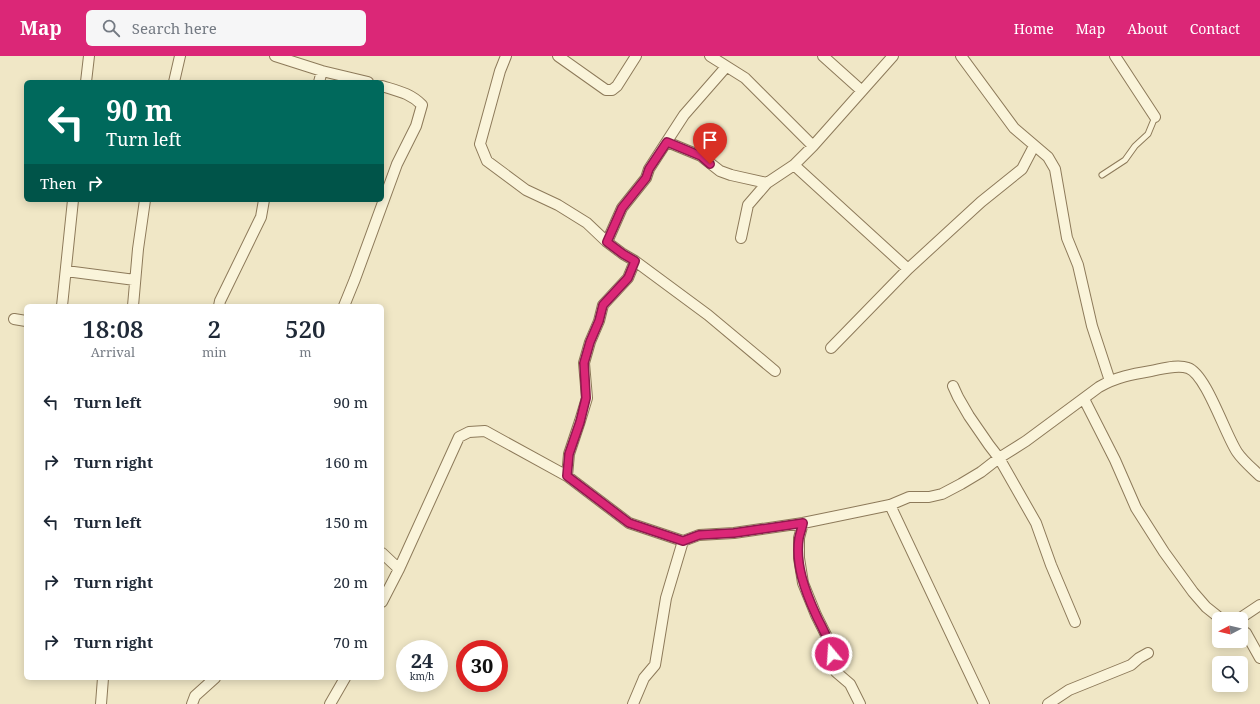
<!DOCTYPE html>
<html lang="en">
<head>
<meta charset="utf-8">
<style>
	:root { --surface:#fff; --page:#f6f6f7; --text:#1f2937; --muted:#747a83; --accent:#db2777 }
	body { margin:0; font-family:"Noto Serif",serif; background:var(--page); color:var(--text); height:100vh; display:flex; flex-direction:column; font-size:15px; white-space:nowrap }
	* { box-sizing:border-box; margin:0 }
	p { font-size:13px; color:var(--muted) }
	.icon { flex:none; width:22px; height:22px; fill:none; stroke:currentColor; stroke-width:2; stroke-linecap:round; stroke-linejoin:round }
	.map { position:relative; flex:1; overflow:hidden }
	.side { position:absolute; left:24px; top:248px; width:360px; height:376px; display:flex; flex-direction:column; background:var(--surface); border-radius:6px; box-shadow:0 2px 10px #0003 }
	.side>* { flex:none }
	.hud { position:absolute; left:24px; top:24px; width:360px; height:122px; border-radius:6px; box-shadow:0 2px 10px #0003; background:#00695c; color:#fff; overflow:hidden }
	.needle { width:26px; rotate:263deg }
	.tools { position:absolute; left:1212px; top:556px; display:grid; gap:8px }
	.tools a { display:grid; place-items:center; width:36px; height:36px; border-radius:6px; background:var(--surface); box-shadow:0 2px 10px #0003; font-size:20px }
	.speed { position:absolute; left:396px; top:584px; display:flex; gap:8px; font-size:20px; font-weight:700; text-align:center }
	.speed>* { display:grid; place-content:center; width:52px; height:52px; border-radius:50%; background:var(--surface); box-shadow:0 2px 10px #0003; line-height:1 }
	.speed small { font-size:10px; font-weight:400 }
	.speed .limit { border:6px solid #d22; background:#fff; color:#111 }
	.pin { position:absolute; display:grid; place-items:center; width:34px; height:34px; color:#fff; margin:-41px -17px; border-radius:50% 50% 50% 0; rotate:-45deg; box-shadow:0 0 4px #0007 }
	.pin .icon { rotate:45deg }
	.me { position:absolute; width:44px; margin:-22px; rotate:342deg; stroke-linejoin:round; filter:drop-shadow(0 0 3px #0008) }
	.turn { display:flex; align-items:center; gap:14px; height:84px; padding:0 16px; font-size:18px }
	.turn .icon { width:52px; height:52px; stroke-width:2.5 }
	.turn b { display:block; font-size:28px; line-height:34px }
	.then { display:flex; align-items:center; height:38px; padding:0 16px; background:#0003; gap:8px; font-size:15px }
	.eta { display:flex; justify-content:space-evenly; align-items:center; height:68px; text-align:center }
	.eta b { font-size:24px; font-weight:600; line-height:28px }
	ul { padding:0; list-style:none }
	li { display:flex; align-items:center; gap:12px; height:60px; padding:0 16px }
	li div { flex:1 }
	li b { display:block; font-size:15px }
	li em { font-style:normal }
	header { display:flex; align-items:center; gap:24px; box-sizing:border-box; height:56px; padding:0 20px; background:var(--accent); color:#fff }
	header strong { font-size:19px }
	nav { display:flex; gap:22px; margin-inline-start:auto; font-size:14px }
	.search { width:280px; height:36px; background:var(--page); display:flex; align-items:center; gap:10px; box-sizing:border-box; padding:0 14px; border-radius:6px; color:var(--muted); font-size:15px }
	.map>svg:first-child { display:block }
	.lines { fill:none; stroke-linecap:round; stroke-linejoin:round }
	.lane-casing { stroke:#8d7a5a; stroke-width:7 }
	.street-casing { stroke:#8d7a5a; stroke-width:12 }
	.lane { stroke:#faf4da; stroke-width:5 }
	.street { stroke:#faf4da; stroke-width:10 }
	.route-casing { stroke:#8e194d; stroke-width:10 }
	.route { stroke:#db2777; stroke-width:7 }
</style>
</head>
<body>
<header>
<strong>Map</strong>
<div class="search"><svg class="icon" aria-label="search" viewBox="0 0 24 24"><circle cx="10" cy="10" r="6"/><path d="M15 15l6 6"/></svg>Search here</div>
<nav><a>Home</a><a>Map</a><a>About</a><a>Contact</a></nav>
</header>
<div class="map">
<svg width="1260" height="648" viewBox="0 0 1260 648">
	<rect width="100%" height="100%" fill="#f0e7c6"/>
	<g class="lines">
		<defs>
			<path id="lane" d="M1102,119l23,-15 10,-14 13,-12 7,-17"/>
			<path id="street" d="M275,0l47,15 46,11
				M506,0l-6,15 -20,73 7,17 39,29 32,15 29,18 20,19 16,12 12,7 73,54 67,56
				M558,0l48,34h6l5,-4 19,-30
				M710,0l35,22 68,68
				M823,0l39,35
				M961,0l53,72 34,29 7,12 12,69 11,27 14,61 18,55
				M1115,0l40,61
				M86,26l3,-26
				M174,26l6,-26
				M319,26l3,-11
				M667,86l34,14 19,15 11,4 36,8
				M794,109l114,104
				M741,182l7,-33 19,-22 27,-18 19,-19 80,-90
				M607,186l15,-34 24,-30 3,-9 35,-54 42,-48
				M66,215l69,9
				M62,250l11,-106
				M133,250l5,-57 7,-49
				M219,250l1,-5 41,-84 3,-17
				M344,250l11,-27 42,-115 19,-38 6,-21c-12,-12 -24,-14 -40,-19
				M14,263l12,2
				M831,292l77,-79 73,-67 41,-33 12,-23
				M953,330l5,11 11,19 20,29 10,13 37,65 15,42 24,57
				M1084,343l31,61 21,48 28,44 29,40 13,15 15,12
				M567,420l2,-22 11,-33 7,-23 -3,-35 6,-21 9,-21 4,-16 25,-27 7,-17
				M890,449l94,199
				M803,467l-4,15v20l4,25 13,32 15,30 5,27 14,12 10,20
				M382,497l17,16
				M382,546l17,-33 60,-132 10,-5 16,-1 82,45 62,47 54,18
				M1239,563l21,-14
				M1241,574l5,3 14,25
				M101,648l2,-26
				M192,648l3,-8 20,-18
				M330,648l15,-26
				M633,648l11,-26 11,-13 11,-67 17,-57 16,-6 35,-2 69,-10 87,-18 19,-8h20l13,-3 19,-10 20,-12 18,-14 27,-17 73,-54c17,-10 34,-13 52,-16 11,-2 26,-7 37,-3 18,6 37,66 49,84 6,9 16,17 23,24
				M1048,648l21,-14 62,-25 8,-7 9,-5"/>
		</defs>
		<use href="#lane" class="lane-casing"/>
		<use href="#street" class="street-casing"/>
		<use href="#lane" class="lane"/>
		<use href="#street" class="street"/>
	</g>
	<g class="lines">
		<defs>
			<path id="route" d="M710,108l-9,-8 -34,-14 -18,27 -3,9 -24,30 -15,34 16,12 12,7 -7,17 -25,27 -4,16 -9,21 -6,21 2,35 -6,24 -11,32 -2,22 62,47 54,18 16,-6 35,-2 69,-10c-1,5 -3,10 -4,15 -4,26 6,53 17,77 6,13 14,25 16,39"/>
		</defs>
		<use href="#route" class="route-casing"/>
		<use href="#route" class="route"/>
	</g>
</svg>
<div class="tools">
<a><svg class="needle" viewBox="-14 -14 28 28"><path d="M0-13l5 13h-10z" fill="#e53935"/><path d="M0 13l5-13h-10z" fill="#747a83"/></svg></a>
<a><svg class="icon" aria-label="search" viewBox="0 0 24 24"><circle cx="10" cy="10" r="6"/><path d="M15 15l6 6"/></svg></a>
</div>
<div class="speed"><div>24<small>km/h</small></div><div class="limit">30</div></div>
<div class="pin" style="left:710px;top:108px;background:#d93025"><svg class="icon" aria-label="arrive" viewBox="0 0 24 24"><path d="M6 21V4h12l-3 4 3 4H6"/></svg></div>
<svg class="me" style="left:832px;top:598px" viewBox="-20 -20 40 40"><circle r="17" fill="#db2777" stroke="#fff" stroke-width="3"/><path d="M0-11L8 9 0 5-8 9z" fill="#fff"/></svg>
<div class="hud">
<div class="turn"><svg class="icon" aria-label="left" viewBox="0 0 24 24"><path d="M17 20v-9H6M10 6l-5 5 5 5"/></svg><div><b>90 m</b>Turn left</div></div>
<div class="then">Then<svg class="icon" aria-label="right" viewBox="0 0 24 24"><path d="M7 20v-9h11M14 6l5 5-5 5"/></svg></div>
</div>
<section class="side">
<div class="eta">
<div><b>18:08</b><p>Arrival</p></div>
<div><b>2</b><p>min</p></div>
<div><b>520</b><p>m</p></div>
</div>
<ul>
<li><svg class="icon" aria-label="left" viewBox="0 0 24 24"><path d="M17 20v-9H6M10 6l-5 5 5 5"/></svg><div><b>Turn left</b></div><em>90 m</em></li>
<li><svg class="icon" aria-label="right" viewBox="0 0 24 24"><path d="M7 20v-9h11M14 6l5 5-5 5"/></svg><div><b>Turn right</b></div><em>160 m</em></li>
<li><svg class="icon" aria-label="left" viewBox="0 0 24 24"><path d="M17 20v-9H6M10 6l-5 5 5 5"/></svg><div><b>Turn left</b></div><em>150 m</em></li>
<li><svg class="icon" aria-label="right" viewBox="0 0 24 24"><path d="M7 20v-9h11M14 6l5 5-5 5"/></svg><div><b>Turn right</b></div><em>20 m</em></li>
<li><svg class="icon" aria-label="right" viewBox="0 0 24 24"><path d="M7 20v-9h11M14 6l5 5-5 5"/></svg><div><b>Turn right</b></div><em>70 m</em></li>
</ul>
</section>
</div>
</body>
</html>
